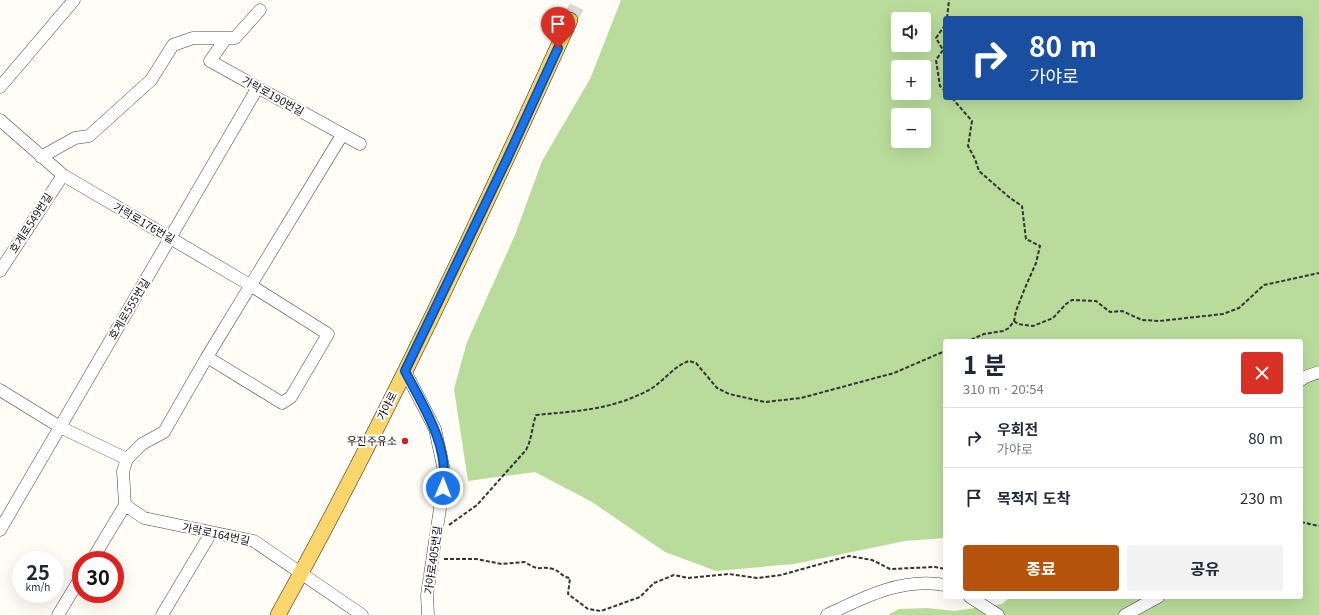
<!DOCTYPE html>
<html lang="ko">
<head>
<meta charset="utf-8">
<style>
	:root { --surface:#fff; --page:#f2f2f3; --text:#1f2937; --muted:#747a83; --line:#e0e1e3; --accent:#b45309 }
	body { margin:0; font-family:Georgia,"Noto Sans KR",serif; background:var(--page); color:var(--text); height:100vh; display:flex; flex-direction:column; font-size:15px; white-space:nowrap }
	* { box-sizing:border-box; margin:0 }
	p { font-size:13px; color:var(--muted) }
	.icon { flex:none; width:22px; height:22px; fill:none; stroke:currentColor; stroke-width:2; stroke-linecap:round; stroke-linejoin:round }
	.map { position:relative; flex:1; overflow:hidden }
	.details { position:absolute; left:943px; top:339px; width:360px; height:260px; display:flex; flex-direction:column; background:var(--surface); border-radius:4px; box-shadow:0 4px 16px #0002 }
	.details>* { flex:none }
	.banner { position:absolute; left:943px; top:16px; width:360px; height:84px; border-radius:4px; box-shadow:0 4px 16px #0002; background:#1a4fa0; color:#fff; overflow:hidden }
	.controls { position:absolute; left:891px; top:12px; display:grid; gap:8px }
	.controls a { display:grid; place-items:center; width:40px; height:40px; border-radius:4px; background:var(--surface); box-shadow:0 4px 16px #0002; font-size:20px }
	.speed { position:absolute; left:12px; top:551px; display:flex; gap:8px; font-size:20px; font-weight:700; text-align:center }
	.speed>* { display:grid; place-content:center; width:52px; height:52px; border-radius:50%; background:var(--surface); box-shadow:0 4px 16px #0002; line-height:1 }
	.speed small { font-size:10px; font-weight:400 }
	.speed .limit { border:6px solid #d22; background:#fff; color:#111 }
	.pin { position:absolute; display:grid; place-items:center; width:34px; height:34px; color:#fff; margin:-41px -17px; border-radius:50% 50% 50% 0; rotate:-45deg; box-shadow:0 0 4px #0007 }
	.pin .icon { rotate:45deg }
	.me { position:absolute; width:44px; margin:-22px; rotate:1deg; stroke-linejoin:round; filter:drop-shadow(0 0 3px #0008) }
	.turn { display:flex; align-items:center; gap:14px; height:84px; padding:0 20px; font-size:18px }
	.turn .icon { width:52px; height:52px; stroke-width:2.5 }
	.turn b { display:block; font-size:28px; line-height:34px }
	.round { display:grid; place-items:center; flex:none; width:42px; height:42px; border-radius:4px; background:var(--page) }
	.head { display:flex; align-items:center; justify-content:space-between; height:68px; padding:0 20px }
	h1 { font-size:24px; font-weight:700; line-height:30px }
	.action { display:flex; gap:8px; margin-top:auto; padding:8px 20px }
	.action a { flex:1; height:46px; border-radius:4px; background:var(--accent); color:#fff; font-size:16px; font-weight:700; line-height:46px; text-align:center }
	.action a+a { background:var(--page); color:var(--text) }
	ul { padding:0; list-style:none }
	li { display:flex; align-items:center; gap:12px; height:60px; padding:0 20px; border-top:1px solid var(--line) }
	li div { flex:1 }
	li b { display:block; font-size:15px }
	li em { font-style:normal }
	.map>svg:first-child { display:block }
	.forest { fill:#b9dc9c; fill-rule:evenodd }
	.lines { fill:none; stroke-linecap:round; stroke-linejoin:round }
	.major-tunnel { stroke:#dbdad3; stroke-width:15; stroke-dasharray:15 8; stroke-linecap:butt }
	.minor-casing { stroke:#444; stroke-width:13 }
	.major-casing { stroke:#222; stroke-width:16 }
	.path { stroke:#333; stroke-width:2; stroke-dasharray:4 2; stroke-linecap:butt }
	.minor { stroke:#fff; stroke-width:12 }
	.major { stroke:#f9d66b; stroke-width:15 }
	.route-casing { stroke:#114b97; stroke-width:10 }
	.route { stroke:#1a73e8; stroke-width:7 }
	.poi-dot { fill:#c4262e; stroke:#fff; stroke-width:1.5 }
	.labels { text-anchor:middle; stroke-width:4; stroke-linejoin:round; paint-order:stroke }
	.street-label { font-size:11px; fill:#111; stroke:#fff }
	.poi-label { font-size:11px; fill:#111; stroke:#fff; text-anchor:end }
</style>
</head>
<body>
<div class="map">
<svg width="1319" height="615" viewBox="0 0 1319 615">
	<rect width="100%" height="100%" fill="#fffdf5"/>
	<path class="forest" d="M621,0h698v615h-431l11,-6 28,-1 27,3 48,-7 8,-7h291v-256h-356v197l-40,3 -111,23 -78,7 -51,-19 -73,-50 -57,-30 -67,9 -14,-92 13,-47 48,-107 27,-74 48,-82zM945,18h356v80h-356zM898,19h26v26h-26zM898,67h26v26h-26zM898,115h26v26h-26z"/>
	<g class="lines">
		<path class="major-tunnel" d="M570,20l10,-20"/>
		<defs>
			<path id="minor" d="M226,38l-16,23 150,83
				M0,87l74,-87
				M0,120l63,55 187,110 78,49 -37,63 -9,6 -75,-46
				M342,135l-135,222 -43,75 -22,12 -15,15 -4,12 2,34 19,13 110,23 108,74
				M41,157l34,-19 14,-2 62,-56 22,-35 20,-7h42l25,-28
				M0,271l63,-96
				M405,371l30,58 10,46 -18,120 1,20
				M1301,380l4,-3 14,-5
				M0,390l60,37 67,32
				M0,530l258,-443
				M92,560l33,-55
				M970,597l28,18
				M58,615l23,-38
				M162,615l49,-82
				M827,615c37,-18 76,-38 118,-30
				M1125,615l33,-18"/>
			<path id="major" d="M278,615c107,-193 201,-394 292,-595"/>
		</defs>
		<use href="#minor" class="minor-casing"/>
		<use href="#major" class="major-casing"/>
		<path class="path" d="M947,18l2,-18
			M945,25l-9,13 7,12 -7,10 4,26 5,5
			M952,98l20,23 -4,25 7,13 4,12 31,27 12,8 4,33 14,7 -4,17 -11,25 -9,23 -2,10 -5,7 -6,3 -19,3 -16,7
			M1014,321l4,3 15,2 20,-8 13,-14 6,-4 24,1 14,11 12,-1 20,9 17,1 64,-7 16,-6 25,-23 55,-12
			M1301,522l18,4
			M449,525l28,-20 49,-55c6,-11 6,-24 10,-35 41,-4 74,-5 111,-24 16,-8 26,-25 42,-30l7,2 21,25 12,6 36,8 36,-4 93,-25 51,-22
			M444,559h32l26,5 23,-2c16,11 14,3 28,7 7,2 9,8 17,9l-2,16 20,15 13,2 39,-14 14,-14 20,-8 14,3 41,-4 28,4 24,-3 68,-19 23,4 18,9 45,-2 10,2"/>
		<use href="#minor" class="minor"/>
		<use href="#major" class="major"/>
	</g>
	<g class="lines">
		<defs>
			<path id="route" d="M443,488c7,-42 -20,-82 -38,-117l102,-212 51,-111"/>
		</defs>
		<use href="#route" class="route-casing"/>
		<use href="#route" class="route"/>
	</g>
	<circle class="poi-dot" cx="405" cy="441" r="4"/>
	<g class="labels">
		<g class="street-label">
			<text transform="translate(273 96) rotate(29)" y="4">가락로190번길</text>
			<text transform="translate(31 223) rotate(-57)" y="4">호계로549번길</text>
			<text transform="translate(144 223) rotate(30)" y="4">가락로176번길</text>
			<text transform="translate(129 309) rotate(-59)" y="4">호계로555번길</text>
			<text transform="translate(387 406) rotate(-63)" y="4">가야로</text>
			<text transform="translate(216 534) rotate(12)" y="4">가락로164번길</text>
			<text transform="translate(433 560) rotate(-82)" y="4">가야로405번길</text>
		</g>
		<g class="poi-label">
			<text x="397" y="445">우진주유소</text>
		</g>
	</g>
</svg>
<div class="controls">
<a><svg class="icon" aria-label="sound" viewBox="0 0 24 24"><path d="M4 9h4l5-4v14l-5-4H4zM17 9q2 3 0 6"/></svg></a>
<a>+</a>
<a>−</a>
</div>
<div class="speed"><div>25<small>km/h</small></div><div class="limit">30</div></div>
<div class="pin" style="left:558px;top:48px;background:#d93025"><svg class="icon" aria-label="arrive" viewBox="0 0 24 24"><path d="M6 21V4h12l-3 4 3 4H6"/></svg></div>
<svg class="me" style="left:443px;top:488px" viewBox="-20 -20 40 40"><circle r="17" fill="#1a73e8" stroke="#fff" stroke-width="3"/><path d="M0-11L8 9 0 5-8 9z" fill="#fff"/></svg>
<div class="banner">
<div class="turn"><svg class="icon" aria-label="right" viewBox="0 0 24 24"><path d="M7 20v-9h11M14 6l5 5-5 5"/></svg><div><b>80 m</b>가야로</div></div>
</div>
<section class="details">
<div class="head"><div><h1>1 분</h1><p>310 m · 20:54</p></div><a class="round" style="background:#d93025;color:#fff"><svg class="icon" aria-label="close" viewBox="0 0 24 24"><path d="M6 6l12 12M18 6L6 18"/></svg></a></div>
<ul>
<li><svg class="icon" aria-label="right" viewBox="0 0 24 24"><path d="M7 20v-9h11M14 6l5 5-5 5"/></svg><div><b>우회전</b><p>가야로</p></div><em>80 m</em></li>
<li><svg class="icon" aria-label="arrive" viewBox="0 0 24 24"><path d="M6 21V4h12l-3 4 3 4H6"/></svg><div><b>목적지 도착</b></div><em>230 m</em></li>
</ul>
<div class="action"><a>종료</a><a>공유</a></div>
</section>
</div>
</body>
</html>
